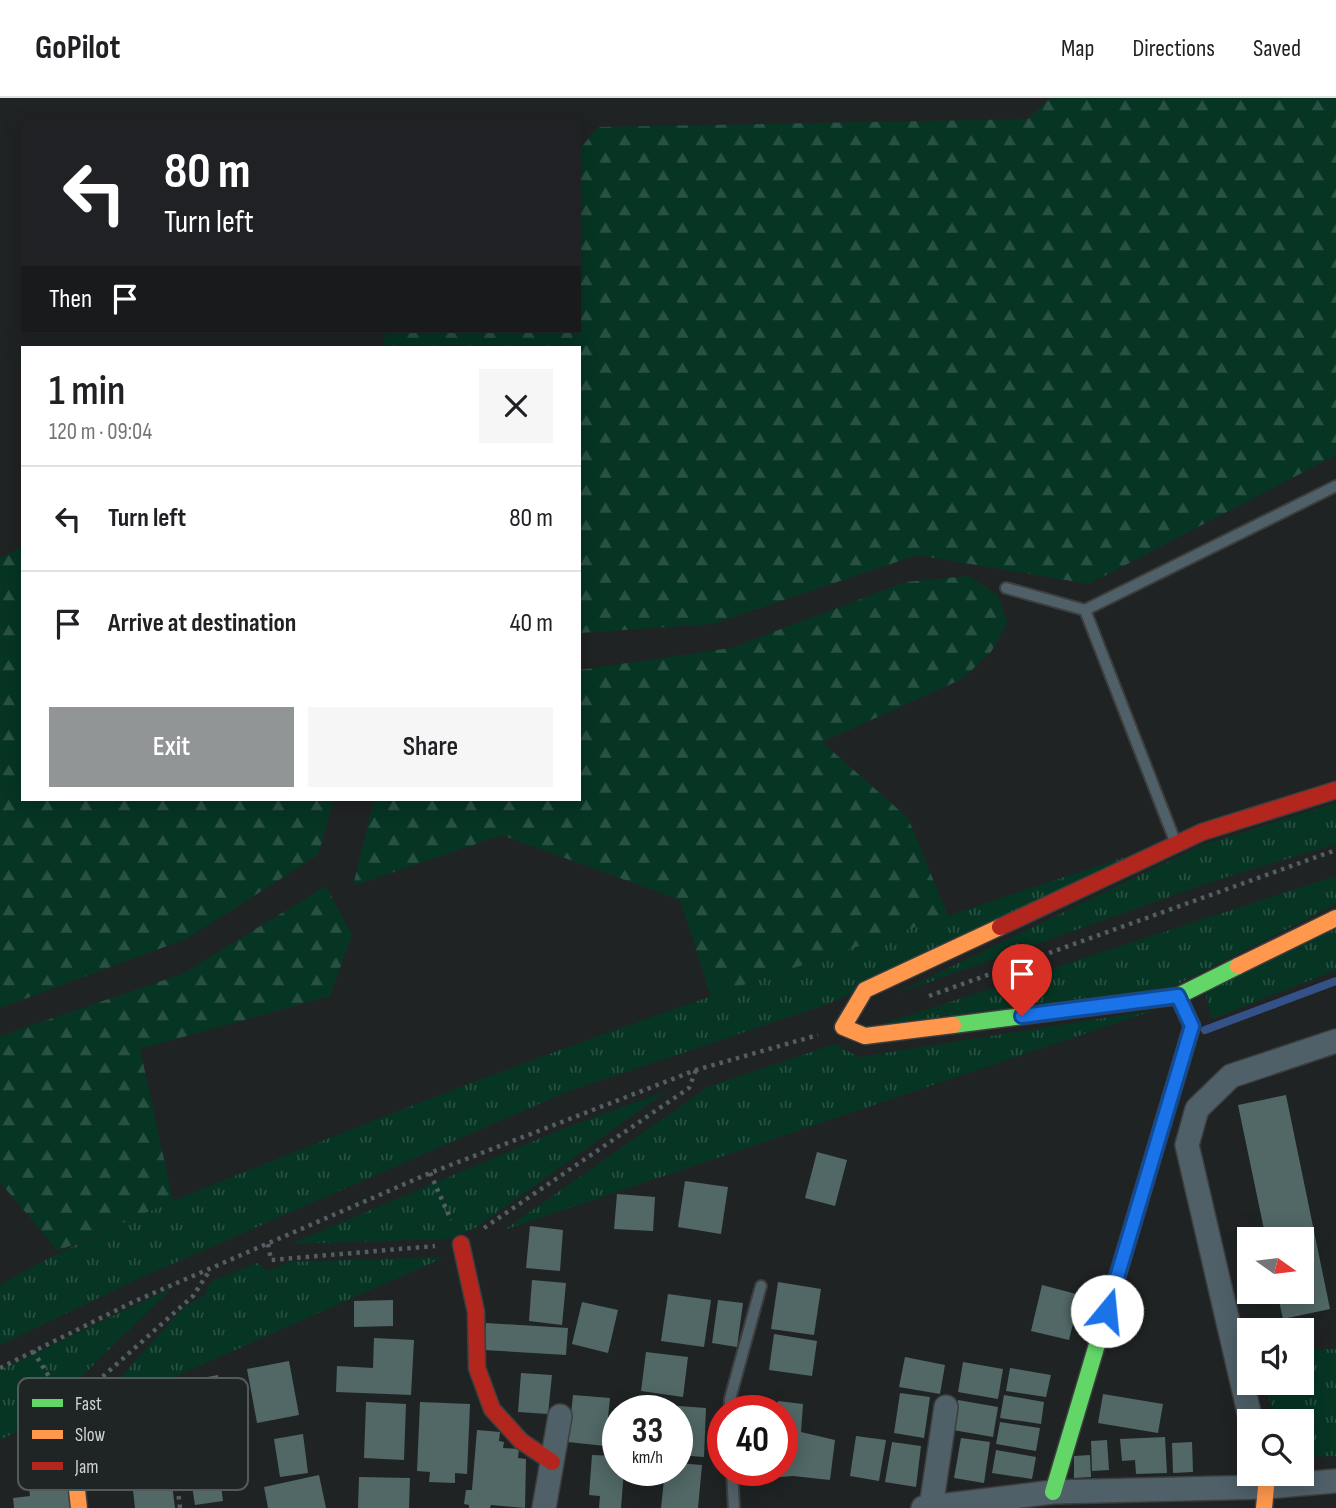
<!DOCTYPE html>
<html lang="en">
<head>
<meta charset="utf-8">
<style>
	:root { --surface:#fff; --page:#f6f6f6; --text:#202124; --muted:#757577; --line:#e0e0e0; --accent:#929596 }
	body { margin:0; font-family:"Sofia Sans Condensed",sans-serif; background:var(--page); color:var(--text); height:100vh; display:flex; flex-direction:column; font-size:26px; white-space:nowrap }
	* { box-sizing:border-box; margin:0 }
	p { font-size:23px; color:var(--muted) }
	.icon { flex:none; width:38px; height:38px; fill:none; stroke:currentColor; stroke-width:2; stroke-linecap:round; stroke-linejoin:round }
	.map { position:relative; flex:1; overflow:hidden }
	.panel { position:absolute; left:21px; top:248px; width:560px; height:455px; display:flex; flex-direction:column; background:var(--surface); border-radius:0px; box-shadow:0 4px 18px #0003 }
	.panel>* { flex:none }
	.hud { position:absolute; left:21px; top:21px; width:560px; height:214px; border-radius:0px; box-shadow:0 4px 18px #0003; background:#202124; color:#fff; overflow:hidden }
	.needle { width:46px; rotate:104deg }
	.tools { position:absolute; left:1237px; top:1129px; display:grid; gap:14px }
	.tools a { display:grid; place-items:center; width:77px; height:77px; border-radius:0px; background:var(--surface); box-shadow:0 4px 18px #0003; font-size:35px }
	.speed { position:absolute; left:602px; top:1297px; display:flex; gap:14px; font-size:35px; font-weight:700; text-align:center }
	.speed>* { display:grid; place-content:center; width:91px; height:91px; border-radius:50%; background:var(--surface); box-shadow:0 4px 18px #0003; line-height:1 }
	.speed small { font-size:18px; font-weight:400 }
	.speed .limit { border:10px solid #d22; background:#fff; color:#111 }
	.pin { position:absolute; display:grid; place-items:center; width:60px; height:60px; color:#fff; margin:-72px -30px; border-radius:50% 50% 50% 0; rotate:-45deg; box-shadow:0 0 7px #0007 }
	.pin .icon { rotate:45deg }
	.me { position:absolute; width:77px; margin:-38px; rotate:17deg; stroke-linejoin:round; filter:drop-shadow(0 0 5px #0008) }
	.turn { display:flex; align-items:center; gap:24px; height:147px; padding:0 28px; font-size:32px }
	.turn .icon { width:91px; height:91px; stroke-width:2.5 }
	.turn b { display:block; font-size:49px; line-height:60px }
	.then { display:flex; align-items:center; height:66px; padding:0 28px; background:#0003; gap:14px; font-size:26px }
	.round { display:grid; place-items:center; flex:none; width:74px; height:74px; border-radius:0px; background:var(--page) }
	.headline { display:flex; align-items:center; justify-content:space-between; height:119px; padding:0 28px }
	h1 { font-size:42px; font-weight:600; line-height:52px }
	.action { display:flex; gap:14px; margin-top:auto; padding:14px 28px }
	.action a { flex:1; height:80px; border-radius:0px; background:var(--accent); color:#fff; font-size:28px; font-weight:600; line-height:80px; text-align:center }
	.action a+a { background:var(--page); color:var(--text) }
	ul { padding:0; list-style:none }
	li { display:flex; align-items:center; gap:21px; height:105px; padding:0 28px; border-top:2px solid var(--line) }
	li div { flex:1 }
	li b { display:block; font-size:26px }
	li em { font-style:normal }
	header { display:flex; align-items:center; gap:42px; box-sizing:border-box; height:98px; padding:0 35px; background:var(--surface); border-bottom:2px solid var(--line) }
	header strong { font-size:33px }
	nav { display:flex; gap:38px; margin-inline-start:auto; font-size:24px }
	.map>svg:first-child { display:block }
	.grass { fill:url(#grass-tufts) }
	.forest { fill:url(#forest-firs) }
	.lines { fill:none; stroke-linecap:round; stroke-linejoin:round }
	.stream { stroke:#345287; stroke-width:8 }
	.building { fill:#516866 }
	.lane-casing { stroke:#3d3f3f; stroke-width:14 }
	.street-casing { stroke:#3d3f3f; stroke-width:26 }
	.fast-casing { stroke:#3d3f3f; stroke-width:19 }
	.slow-casing { stroke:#3d3f3f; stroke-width:19 }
	.jam-casing { stroke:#3d3f3f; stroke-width:19 }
	.path { stroke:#535d62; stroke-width:4.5; stroke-dasharray:3.5 5; stroke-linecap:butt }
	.lane { stroke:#506069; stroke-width:10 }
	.street { stroke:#506069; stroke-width:23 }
	.fast { stroke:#63d668; stroke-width:16 }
	.slow { stroke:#ff974d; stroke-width:16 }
	.jam { stroke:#b3261e; stroke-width:16 }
	.route-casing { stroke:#114b97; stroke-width:18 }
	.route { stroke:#1a73e8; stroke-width:12 }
	.key { fill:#1f2425; stroke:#54595a; stroke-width:2 }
	.key-label { font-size:19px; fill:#cfd3d4 }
</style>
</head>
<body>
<header>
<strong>GoPilot</strong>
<nav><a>Map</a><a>Directions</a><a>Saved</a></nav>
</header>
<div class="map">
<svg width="1336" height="1410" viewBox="0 0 1336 1410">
	<defs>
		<pattern id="grass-tufts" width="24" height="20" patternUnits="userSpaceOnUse" patternTransform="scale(1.75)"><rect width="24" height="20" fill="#063524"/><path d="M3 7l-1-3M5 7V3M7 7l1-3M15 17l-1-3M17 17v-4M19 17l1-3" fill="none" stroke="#295143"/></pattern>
		<pattern id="forest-firs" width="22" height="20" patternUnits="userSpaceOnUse" patternTransform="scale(1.75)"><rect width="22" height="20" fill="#063524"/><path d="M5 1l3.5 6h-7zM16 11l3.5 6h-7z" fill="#295143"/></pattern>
	</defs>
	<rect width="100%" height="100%" fill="#202324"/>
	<path class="grass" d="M1336,705v41l-119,36 -324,115 307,-149z
		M1170,744l-339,161 -267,90 -424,185 -140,67v-60c109,-63 228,-106 345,-153 270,-108 548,-198 825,-290z
		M1336,778v28l-164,83 -290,37z
		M1336,827v45l-124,49 -8,-29z
		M1155,912l-651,220 204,-143 127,-43 24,13z
		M667,993l-192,137 -27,11 -158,5 275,-116z
		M445,1159l-359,159 96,-107 23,-14 5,-13 47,-19 11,8 22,-9z
		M173,1189l-138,135 -35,18v-70z
		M1336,1251v107l-34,1v-36h-25l-14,-38 39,-1v-32z"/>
	<path class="forest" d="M1050,0h286v357l-247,129 -172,-29 -204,69 -134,9v-285h-198l6,-17h192v-181l19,-23 430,-8z
		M23,449v253h311l-16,55 -132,84 -186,69v-450z
		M968,478l30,19 9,28 -16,29 -29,27 -140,63 86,76 40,98 -237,80 -31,-96 -178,-65 -149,51 21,-86h205v-130l152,-22 175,-66z
		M326,788l26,49 -22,61 -190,53 33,152 -115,50 -58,-69v-146l182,-62z"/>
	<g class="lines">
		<path class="stream" d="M1205,932l131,-49"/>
	</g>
	<path class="building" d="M1286,997l44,214 -47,10 -6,-27h25v-53h-36l-28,-134z
		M817,1054l30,8 -12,46 -30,-8z
		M685,1083l43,6 -7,47 -43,-7z
		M617,1096l38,3 -2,34 -39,-2z
		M530,1128l33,4 -3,41 -34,-3z
		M532,1182l34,3 -4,42 -33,-4z
		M778,1184l43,7 -7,46 -43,-6z
		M1042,1187l38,10 -11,45 -38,-9z
		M668,1196l43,6 -7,47 -43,-6z
		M393,1202v26l-39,1v-26z
		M718,1202l25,3 -6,44 -25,-4z
		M582,1204l36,8 -10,43 -36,-9z
		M486,1225l82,5 -2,27 -82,-5z
		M774,1236l43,7 -5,35 -43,-6z
		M374,1240l40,2 -3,55 -75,-3 1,-26 36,2z
		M646,1254l42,5 -5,40 -42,-6z
		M905,1259l40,8 -5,29 -41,-7z
		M289,1263l10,54 -42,8 -10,-54z
		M963,1264l40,7 -5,30 -40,-7z
		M1010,1270l41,7 -5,22 -40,-6z
		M521,1275l31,2 -4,39 -30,-2z
		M218,1277l4,67 -32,5 -14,-64z
		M900,1295l30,4 -6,41 -30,-5z
		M1103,1296l60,10 -5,29 -60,-10z
		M573,1297l37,3 -5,48 -37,-4z
		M1004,1297l40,7 -3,22 -41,-6z
		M958,1302l40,7 -5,30 -40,-7z
		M778,1303l25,3 -2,28 34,8 -5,40 -37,-4 -39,3v-9h28v-60h-5z
		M366,1304l40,2 -2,56 -40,-2z
		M420,1304l50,2 -3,70 -12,-1v10l-26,-1 1,-10 -13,-1z
		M665,1307l41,3 -2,49 -27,-2v-45h-12z
		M1000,1324l40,6 -4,23 -40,-7z
		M477,1332l23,2 -1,9 5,1 -1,6 16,1 -1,9 8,1 -1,49 -34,-3 -1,3h-21v-3l-5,-1 2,-14h6z
		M303,1336l5,39 -28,4 -6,-38z
		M856,1338l30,4 -7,41 -29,-5z
		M1165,1339l2,36 -31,1 -1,-14 -13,1 -2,-22z
		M961,1340l29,4 -6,41 -30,-5z
		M64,1341l9,69h-59l-1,-10 17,-2 -6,-52z
		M1107,1342l2,30 -17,1 -1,-30z
		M892,1344l29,4 -5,41 -31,-5z
		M1192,1344l1,30 -20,1 -1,-30z
		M996,1352l40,7 -4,22 -40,-6z
		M592,1357l26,1v14h6l-3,38h-22l1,-12 -11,-1z
		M1090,1357l1,22 -17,1v-22z
		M218,1365l5,38 -28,4 -6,-38z
		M677,1365l25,2 -4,43h-37l4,-38h12z
		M170,1370l5,40h-40l-4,-35z
		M319,1377l7,33h-58l-4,-21z
		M359,1379l51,1 -1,30h-51z"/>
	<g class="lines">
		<defs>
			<path id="lane" d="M1006,490l79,22 90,231
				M1085,512l251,-124
				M730,1312v-11l31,-113
				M732,1372l2,38"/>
			<path id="street" d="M1251,1323l-64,-276 10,-36 34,-33 105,-35
				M931,1409l15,-100
				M544,1410l16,-92
				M923,1410l130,-16 213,-5 70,-6"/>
			<path id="fast" d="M953,927l225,-29 60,-30
				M1053,1394l110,-369"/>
			<path id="slow" d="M1238,868l98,-48
				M953,927l-88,11 -22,-9 22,-37 135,-63
				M68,1309l11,101
				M1264,1410l2,-21"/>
			<path id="jam" d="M1000,829l202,-95 134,-42
				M1163,1025l29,-97 -14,-30
				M461,1146l15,68 1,56 15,41 29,32 31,21"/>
		</defs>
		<use href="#lane" class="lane-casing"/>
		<use href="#street" class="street-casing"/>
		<use href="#fast" class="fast-casing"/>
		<use href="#slow" class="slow-casing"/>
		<use href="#jam" class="jam-casing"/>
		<path class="path" d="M929,898l407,-146
			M430,1075l21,47
			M484,1130l205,-140 7,-18
			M268,1146l3,16 164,-14
			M33,1253l20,32
			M0,1270l133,-66 297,-129 266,-103 122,-35
			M90,1290l103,-92 17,-26
			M180,1410l-5,-43 70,-15"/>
		<use href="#lane" class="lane"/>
		<use href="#street" class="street"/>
		<use href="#fast" class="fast"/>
		<use href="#slow" class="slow"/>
		<use href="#jam" class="jam"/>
	</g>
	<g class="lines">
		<defs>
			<path id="route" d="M1022,918l156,-20 14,30 -85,285"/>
		</defs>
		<use href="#route" class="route-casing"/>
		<use href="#route" class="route"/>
	</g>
	<rect x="18" y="1280" width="230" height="112" rx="10" class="key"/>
	<rect x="32" y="1301" width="31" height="8" fill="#63d668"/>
	<rect x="32" y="1332" width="31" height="9" fill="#ff974d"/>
	<rect x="32" y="1364" width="31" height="8" fill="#b3261e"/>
	<g class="key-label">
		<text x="75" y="1312">Fast</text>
		<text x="75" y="1343">Slow</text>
		<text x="75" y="1375">Jam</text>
	</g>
</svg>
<div class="tools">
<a><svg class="needle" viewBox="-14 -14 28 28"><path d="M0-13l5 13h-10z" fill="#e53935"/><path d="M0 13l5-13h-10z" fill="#757577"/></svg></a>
<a><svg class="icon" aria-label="sound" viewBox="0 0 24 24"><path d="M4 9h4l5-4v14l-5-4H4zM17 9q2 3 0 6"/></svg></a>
<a><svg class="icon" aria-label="search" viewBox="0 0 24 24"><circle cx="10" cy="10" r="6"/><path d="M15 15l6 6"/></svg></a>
</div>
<div class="speed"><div>33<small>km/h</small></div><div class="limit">40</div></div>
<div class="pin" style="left:1022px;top:918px;background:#d93025"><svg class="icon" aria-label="arrive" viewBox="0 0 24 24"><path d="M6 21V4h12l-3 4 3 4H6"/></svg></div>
<svg class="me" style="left:1107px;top:1213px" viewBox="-20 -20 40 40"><circle r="19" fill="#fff"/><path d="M0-13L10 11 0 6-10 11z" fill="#1a73e8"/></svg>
<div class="hud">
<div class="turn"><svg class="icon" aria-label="left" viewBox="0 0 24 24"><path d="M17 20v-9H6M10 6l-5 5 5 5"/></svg><div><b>80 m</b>Turn left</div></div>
<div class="then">Then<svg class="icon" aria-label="arrive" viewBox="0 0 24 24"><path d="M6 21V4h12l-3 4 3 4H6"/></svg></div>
</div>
<section class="panel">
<div class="headline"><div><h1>1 min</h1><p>120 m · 09:04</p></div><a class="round"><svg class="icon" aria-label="close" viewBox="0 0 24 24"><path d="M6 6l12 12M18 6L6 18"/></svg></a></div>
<ul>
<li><svg class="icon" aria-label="left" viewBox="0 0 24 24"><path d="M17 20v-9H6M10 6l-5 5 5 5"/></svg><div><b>Turn left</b></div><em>80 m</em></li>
<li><svg class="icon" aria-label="arrive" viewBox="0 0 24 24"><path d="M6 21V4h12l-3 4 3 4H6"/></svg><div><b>Arrive at destination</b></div><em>40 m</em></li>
</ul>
<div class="action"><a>Exit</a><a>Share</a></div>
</section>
</div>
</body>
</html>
